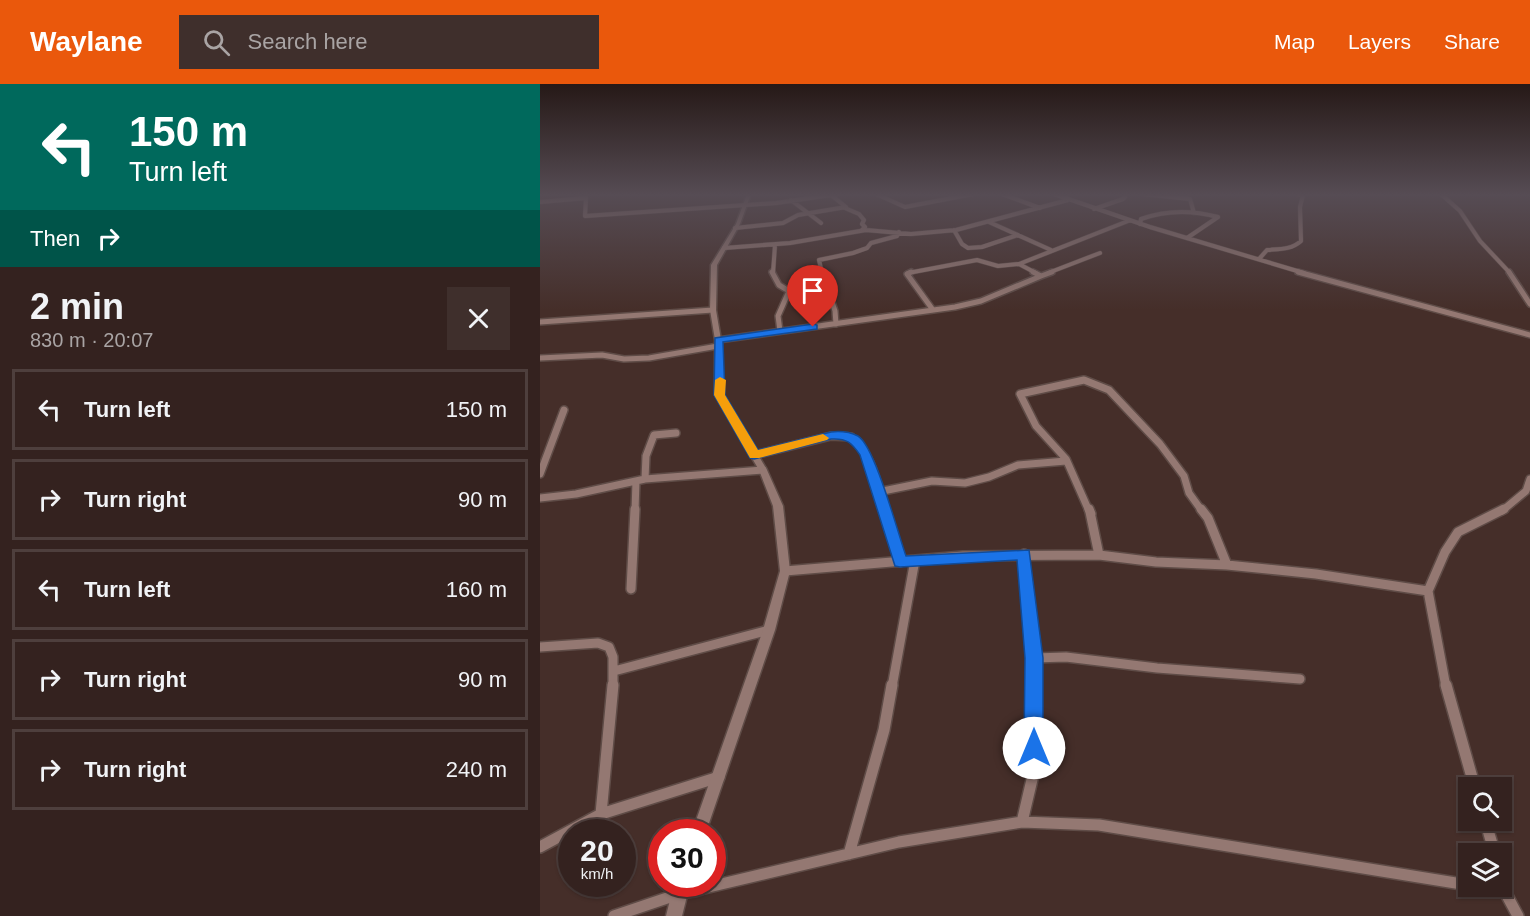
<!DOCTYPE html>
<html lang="en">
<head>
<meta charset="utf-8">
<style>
	:root { --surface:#34221f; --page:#3f2f2c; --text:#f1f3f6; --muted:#a9a4a4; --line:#4e3f3d; --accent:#ea580c }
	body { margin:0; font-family:Helvetica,sans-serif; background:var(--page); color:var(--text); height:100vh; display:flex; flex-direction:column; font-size:22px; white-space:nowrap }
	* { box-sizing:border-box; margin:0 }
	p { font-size:20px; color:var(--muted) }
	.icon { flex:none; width:33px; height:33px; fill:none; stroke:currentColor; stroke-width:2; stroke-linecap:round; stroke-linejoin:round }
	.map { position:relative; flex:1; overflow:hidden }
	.details { display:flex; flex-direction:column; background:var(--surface); width:540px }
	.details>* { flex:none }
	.guide { background:#00695c; color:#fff; overflow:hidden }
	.fabs { position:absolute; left:918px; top:693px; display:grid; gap:12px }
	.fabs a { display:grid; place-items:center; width:54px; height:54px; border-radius:0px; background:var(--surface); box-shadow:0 2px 4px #0004,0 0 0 2px var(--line); font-size:30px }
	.speed { position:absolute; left:18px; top:735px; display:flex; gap:12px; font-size:30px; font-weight:700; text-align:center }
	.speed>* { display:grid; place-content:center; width:78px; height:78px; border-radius:50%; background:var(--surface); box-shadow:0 2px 4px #0004,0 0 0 2px var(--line); line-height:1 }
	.speed small { font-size:15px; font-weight:400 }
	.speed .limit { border:9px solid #d22; background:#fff; color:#111 }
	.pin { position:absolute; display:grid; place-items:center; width:51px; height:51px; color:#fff; margin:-62px -26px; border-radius:50% 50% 50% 0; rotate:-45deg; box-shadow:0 0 6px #0007 }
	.pin .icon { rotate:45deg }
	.me { position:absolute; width:66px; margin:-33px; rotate:0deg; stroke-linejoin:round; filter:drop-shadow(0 0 4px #0008) }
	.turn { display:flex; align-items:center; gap:21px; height:126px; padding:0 30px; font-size:27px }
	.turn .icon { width:78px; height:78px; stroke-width:2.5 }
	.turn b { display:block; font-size:42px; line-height:51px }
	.then { display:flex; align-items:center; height:57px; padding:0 30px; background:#0003; gap:12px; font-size:22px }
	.round { display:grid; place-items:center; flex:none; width:63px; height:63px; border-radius:0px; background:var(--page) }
	.head { display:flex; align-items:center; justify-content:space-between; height:102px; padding:0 30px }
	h1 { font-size:36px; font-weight:700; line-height:45px }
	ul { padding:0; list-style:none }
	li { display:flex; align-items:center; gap:18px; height:81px; margin:0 12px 9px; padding:0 18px; border:3px solid var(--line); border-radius:0px }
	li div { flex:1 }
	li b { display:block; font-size:22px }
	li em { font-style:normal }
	header { display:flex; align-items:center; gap:36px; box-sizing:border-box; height:84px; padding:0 30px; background:var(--accent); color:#fff }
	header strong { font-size:28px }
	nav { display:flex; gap:33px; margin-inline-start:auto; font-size:21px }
	.search { width:420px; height:54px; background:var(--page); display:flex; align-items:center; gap:15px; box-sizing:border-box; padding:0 21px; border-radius:0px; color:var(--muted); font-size:22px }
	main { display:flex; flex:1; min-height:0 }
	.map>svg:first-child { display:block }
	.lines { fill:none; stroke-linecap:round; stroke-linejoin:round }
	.minor-far4-casing { stroke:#5f4c47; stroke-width:5 }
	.minor-far3-casing { stroke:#5f4c47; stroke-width:8 }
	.minor-far2-casing { stroke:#5f4c47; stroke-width:10 }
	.minor-far1-casing { stroke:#5f4c47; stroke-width:12 }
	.minor-casing { stroke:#5f4c47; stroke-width:14 }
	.tertiary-casing { stroke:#5f4c47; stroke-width:3 }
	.minor-far4 { stroke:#947872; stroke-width:4 }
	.minor-far3 { stroke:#947872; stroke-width:5 }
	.minor-far2 { stroke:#947872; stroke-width:7 }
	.minor-far1 { stroke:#947872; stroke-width:9 }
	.minor { stroke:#947872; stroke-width:11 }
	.tertiary { fill:#947872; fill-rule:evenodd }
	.route { fill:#1a73e8; stroke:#114b97; stroke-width:1.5 }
	.slow { fill:#f59e0b }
</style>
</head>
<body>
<header>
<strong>Waylane</strong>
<div class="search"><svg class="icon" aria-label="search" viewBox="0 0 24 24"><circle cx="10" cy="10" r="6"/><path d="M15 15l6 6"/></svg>Search here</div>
<nav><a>Map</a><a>Layers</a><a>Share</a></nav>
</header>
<main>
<section class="details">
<div class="guide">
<div class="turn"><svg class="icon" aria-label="left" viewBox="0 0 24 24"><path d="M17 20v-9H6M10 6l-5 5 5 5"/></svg><div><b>150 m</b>Turn left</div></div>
<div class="then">Then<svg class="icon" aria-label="right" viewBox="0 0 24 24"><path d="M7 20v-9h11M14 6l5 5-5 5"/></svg></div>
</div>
<div class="head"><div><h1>2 min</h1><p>830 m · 20:07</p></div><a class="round"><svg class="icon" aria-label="close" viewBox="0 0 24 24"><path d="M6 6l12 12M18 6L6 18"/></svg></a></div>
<ul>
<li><svg class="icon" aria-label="left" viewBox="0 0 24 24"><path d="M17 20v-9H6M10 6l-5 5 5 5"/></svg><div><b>Turn left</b></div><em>150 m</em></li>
<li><svg class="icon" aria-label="right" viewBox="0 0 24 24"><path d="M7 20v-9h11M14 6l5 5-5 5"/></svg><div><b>Turn right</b></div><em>90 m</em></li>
<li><svg class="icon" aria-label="left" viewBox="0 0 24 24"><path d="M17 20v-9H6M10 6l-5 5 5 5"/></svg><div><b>Turn left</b></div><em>160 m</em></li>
<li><svg class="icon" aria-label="right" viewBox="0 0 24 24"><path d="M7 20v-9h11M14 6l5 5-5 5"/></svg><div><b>Turn right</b></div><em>90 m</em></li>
<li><svg class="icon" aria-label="right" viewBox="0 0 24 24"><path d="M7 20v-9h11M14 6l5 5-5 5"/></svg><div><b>Turn right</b></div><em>240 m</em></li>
</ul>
</section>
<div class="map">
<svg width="990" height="832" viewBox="0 0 990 832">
	<rect width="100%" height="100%" fill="#452e29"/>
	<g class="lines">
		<defs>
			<path id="minor-far4" d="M336,110l29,13 68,-13
				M462,110l38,14
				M514,110l96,33 154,46
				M603,110l47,5 4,14
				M901,110l19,17 20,30 30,32
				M251,116l30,23
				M0,118l46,-4 -1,18 191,-13 62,-9
				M305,124l14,6 5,6 -2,4 3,3 -3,3
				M554,125l29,-10 2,-2 -2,-3
				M449,138l62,28
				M600,140l1,-5c25,-9 51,-9 77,-2l-31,21
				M195,144l48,-5 15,-8 48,-8 -15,-12
				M414,146l8,14 6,4 14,-1 36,-12
				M184,164l66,-5 76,-13 45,4 45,-4 112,-30
				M719,175l8,-9c12,-1 24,0 34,-9l-1,-34 3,-12 -6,-1
				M233,189l2,-28
				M282,189l-3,-13 34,-7 14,-5 4,-5 26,-7 2,-4
				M368,189l69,-13 21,6 21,-2
				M496,189l-17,-9 109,-43
				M508,189l52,-20"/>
			<path id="minor-far3" d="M232,188l7,13 10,6 -11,25 2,15
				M282,188l13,39 1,13
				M371,188l-4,2 26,36
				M758,188l232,63
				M969,188l21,32
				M501,192l11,-4
				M0,238l173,-12
				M178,256l237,-33 26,-6 60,-25 -8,-4
				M0,274l62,-3 22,4 25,-1 69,-12"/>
			<path id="minor-far2" d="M214,371l77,-19 20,1c21,16 27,50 35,74
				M0,390l24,-64
				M105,395l1,-23 8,-21 22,-2
				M338,408l54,-11 33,2 24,-6 29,-12 48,-4
				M0,414l36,-4 69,-15 118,-9
				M95,427l1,-30
				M549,427l-23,-52 -30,-33 -16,-32 64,-14 25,10 51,54 24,32 5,17 13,18
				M962,427l24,-20 4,-12"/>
			<path id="minor-far1" d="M345,425l15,53
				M549,425l2,5
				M661,425l7,9 19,47
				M550,428l9,43
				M484,470l10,104v29
				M245,487l178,-15 136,-1 57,7 71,3 89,9 112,17
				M91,505l4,-80
				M0,563l58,-4 11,4 4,10v30
				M494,574l32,-1 91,11 143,11
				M74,587l155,-41
				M352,603l23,-127
				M906,603l-18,-96 17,-39 13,-20 46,-23"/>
			<path id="minor" d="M906,601l29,103
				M61,730l12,-129
				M945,736l10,34
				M482,738l12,-51v-86
				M0,763l61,-33 118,-37
				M309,770l35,-124 8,-45
				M962,797l2,9 14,26
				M940,802l24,4
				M74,832l65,-22 220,-52 123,-20 77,3 369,60"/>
			<path id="tertiary" d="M207,110h4l-11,30 -23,41 -1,45 5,30 2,55 44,75 16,36 7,65 -15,59 -69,202h-14l71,-202 17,-59 -7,-65 -14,-36 -44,-75v-55l-5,-30 1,-45 25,-41z
				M134,800h16l-8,32h-16z"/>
		</defs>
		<use href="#minor-far4" class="minor-far4-casing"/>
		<use href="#minor-far3" class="minor-far3-casing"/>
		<use href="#minor-far2" class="minor-far2-casing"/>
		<use href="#minor-far1" class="minor-far1-casing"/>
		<use href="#minor" class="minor-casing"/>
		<use href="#tertiary" class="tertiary-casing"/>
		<use href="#minor-far4" class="minor-far4"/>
		<use href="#minor-far3" class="minor-far3"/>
		<use href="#minor-far2" class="minor-far2"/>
		<use href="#minor-far1" class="minor-far1"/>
		<use href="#minor" class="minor"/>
		<use href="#tertiary" class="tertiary"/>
	</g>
	<linearGradient id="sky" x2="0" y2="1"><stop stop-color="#261917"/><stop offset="0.49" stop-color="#564c54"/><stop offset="1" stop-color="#564c54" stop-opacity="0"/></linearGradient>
	<rect width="990" height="226" fill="url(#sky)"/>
	<path class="route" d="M273,240l4,1v4l-94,13 2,53 33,55 73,-18c9,-1 19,0 27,4 17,10 40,98 48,120l123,-6 14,108v90l-2,7 -7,2 -7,-2 -3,-7 1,-90 -8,-98 -117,7 -5,-1 -35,-111c-8,-12 -13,-17 -29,-16l-77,20 -4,-1 -36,-63 1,-57z"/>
	<path class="slow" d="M180,293l6,3 -1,15 33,55 65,-16 6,4 -2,2 -68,18h-9l-36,-63 1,-15z"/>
</svg>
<div class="fabs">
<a><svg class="icon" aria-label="search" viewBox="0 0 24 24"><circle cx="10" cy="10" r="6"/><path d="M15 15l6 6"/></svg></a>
<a><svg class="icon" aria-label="layers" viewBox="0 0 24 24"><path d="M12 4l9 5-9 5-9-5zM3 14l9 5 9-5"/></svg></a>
</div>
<div class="speed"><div>20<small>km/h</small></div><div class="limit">30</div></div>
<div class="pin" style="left:273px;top:243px;background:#d93025"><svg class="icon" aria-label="arrive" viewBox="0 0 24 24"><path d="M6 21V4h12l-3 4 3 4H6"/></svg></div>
<svg class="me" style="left:494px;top:664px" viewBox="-20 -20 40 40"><circle r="19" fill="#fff"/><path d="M0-13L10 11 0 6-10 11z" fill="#1a73e8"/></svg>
</div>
</main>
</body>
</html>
